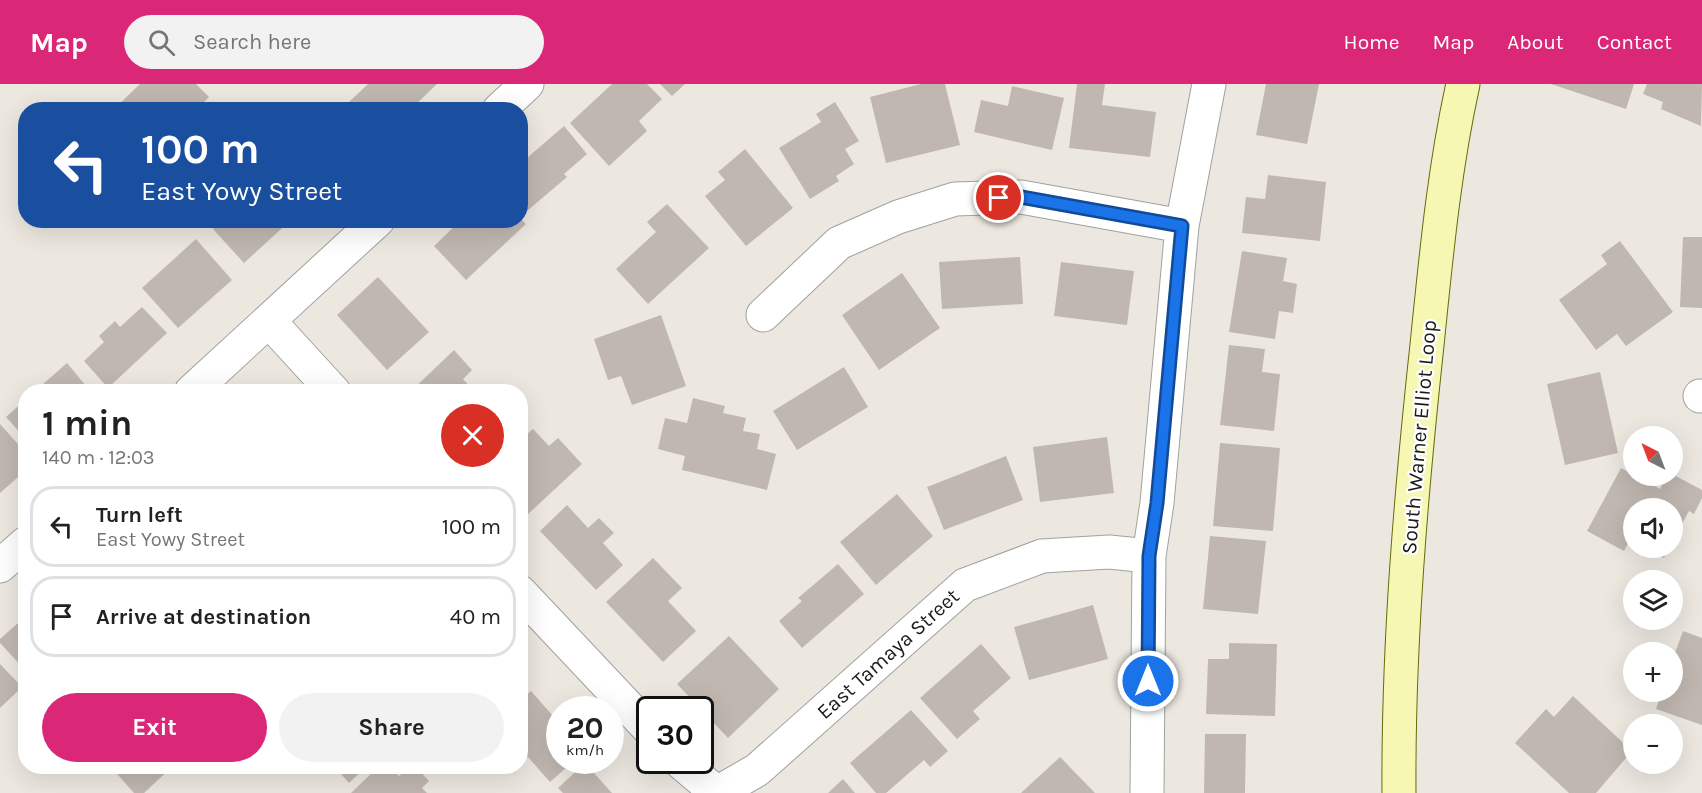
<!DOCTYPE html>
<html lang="en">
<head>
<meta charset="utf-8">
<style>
	:root { --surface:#fff; --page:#f2f2f2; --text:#222; --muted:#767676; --line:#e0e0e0; --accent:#db2777 }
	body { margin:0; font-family:Karla,sans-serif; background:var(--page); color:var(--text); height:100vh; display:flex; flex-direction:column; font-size:22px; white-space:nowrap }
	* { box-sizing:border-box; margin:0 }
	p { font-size:20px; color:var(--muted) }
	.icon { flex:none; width:33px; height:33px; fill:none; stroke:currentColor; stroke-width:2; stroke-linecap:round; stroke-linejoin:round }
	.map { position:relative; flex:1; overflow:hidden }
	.panel { position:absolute; left:18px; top:300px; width:510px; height:390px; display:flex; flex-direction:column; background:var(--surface); border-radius:24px; box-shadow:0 6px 24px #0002 }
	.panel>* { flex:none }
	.guide { position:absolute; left:18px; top:18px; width:510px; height:126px; border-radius:24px; box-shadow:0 6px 24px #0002; background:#1a4fa0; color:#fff; overflow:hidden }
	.needle { width:39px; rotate:318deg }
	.tools { position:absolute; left:1623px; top:342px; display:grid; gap:12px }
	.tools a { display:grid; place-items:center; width:60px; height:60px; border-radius:50%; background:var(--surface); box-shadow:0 6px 24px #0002; font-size:30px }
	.speed { position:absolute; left:546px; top:612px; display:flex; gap:12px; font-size:30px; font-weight:700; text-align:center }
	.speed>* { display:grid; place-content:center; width:78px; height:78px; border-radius:50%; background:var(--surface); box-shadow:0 6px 24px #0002; line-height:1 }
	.speed small { font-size:15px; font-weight:400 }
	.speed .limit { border:3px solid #111; border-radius:9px; background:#fff; color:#111 }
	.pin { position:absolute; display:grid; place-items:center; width:51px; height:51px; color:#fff; margin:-26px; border:3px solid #fff; border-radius:50%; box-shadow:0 2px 6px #0007 }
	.me { position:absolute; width:66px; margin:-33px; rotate:0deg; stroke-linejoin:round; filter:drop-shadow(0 0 4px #0008) }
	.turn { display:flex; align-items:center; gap:21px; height:126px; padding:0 24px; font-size:27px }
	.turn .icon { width:78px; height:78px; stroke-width:2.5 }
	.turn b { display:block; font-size:42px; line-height:51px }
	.round { display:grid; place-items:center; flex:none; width:63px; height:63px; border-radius:32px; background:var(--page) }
	.head { display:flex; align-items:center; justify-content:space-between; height:102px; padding:0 24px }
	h1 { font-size:36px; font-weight:700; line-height:45px }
	.button { display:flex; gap:12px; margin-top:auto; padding:12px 24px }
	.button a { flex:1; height:69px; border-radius:36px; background:var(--accent); color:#fff; font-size:24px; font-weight:700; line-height:69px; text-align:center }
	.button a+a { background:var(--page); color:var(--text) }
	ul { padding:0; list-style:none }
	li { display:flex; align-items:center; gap:18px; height:81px; margin:0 12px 9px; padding:0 12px; border:3px solid var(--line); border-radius:24px }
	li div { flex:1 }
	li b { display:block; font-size:22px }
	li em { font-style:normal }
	header { display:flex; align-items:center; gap:36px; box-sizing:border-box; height:84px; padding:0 30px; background:var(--accent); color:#fff }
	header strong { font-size:28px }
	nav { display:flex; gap:33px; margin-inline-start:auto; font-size:21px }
	.search { width:420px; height:54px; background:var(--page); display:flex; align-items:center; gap:15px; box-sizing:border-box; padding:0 21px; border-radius:33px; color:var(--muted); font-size:22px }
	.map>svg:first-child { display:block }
	.building { fill:#c0b7b0 }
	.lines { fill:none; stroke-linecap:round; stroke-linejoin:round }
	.minor-casing { stroke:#a1a1a1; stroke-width:35 }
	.secondary-casing { stroke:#646b08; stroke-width:35 }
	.minor { stroke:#fff; stroke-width:33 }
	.secondary { stroke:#f5f7b3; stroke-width:33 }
	.route-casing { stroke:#114b97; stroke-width:15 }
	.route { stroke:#1a73e8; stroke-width:10 }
	.labels { text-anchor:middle; stroke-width:4.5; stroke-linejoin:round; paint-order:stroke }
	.street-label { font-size:21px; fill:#1a1a1a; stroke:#fff }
</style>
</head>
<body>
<header>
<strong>Map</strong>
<div class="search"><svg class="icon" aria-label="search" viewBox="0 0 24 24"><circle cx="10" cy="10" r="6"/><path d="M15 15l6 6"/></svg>Search here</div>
<nav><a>Home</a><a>Map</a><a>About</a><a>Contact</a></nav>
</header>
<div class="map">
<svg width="1702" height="709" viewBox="0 0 1702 709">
	<rect width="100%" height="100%" fill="#ece8e0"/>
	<path class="building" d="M140,0h56l13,13 -13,13h-83z
		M368,0h69l-27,26h-58l-5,-6z
		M612,0h35l15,15 -23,22 8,10 -38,35 -39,-43z
		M660,0h25l-13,12z
		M921,0h24l15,61 -74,18 -16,-66z
		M1077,0h28l-3,21 54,7 -6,45 -81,-9z
		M1266,0h53l-12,60 -51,-9z
		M1551,0h83l-8,25z
		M1647,0h55l-1,42 -40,-17 2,-7 -20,-8z
		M1012,2l52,12 -12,52 -78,-18 7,-32 27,6z
		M835,18l24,39 -14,8 9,15 -18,12 3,5 -29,18 -31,-51 42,-26 -5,-8z
		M564,42l23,28 -23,20 3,3 -40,34 -7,-8v-39z
		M745,65l48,59 -47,38 -41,-50 20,-16 -7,-8z
		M1268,91l58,7 -6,59 -78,-8 4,-36 19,2z
		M667,120l42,44 -61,56 -32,-35 40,-37 -9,-10z
		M520,134l6,6 -60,56 -32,-34 27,-26h59z
		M222,136h69l-47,43 -31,-34z
		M1683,153h19v71l-22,-1z
		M196,155l36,41 -54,48 -36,-40z
		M1620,157l53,71 -47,34 -9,-12 -21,16 -37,-50 48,-36 -6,-9z
		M1242,167l45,7 -4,23 14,3 -4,29 -14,-2 -4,28 -46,-7z
		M1020,173l3,47 -81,5 -3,-47z
		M1061,178l73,9 -7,54 -73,-9z
		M902,189l38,55 -61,42 -37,-55z
		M378,193l51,55 -42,38 -50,-55z
		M142,223l25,26 -59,55 -24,-27 20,-19 -5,-6 16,-15 5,6z
		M661,231l25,71 -54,19 -11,-29 -13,4 -14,-41z
		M1229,261l36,4 -3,23 18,2 -6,57 -54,-6z
		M454,266l18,20 -9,9 12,13h-65z
		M67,279l24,29h-57z
		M844,283l24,40 -71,43 -24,-39z
		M1600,288l18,81 -53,12 -18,-81z
		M693,314l32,8 -2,7 23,5 -3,13 17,3 -3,15 19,5 -9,36 -85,-20 3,-14 -27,-7 7,-31 22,5z
		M26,315v40l-20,-22z
		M0,340l26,29v17l-26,23z
		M533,345l16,17 9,-8 24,26 -55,51 -7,-6v-69z
		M1107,353l7,56 -74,9 -7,-55z
		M1220,359l60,5 -7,83 -60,-5z
		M1006,372l17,44 -79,30 -17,-43z
		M1621,384l39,21 7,-13 5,-2 30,16v8l-8,16 -5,-3 -17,31v-34h-38v33l-4,-2 -6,12 -37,-20z
		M897,410l36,42 -57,49 -36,-43z
		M567,421l21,23 11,-10 15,15 -11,10 20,22 -27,25 -56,-59z
		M1210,452l56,5 -8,73 -55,-5z
		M1645,464h24l-5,10z
		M653,474l29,30 -14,13 28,30 -33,31 -57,-60z
		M838,480l26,30 -62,54 -23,-27 23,-20 -4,-3z
		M1093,521l15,54 -79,21 -15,-53z
		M26,532v55l-26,-28v-4z
		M1683,547l19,7v87l-46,-16 6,-17h10v-31z
		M729,552l50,53 -51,49 -51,-54z
		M1229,559l48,1 -2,72 -69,-2 2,-55h21z
		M981,560l30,34 -38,33 7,8 -23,20 -37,-41z
		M0,580l22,23 -22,21z
		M531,607l29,33v36h15l-25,22 -30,-34v-48z
		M1573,612l59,55 -36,42h-27l-54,-50 31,-34 8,8z
		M911,626l37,41 -18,16 -6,-7 -38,33h-10l-26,-30z
		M1205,650h41l-1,59h-41z
		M1060,673l35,36h-74z
		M585,679l27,30h-49l-5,-5z
		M110,682h63l-29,27h-10z
		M334,682h33l-18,17z
		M379,682h11l9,10 11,-10h5l14,15 -7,7 5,5h-76z
		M843,695l12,14h-27z"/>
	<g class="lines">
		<defs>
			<path id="minor" d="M499,26l28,-26
				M763,231l76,-72 59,-26 57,-18 66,-2 161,29
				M269,237l65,71
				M191,308l187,-172
				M1700,312h2
				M0,482l26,-23
				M520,508l130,138
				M678,676l39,33 40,-23 208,-185 77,-29 67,-4 40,4
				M1147,709l2,-237 8,-53 25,-277 27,-142"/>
			<path id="secondary" d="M1399,709c-1,-149 12,-300 28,-448 9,-88 17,-175 36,-261"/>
		</defs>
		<use href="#minor" class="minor-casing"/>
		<use href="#secondary" class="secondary-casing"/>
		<use href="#minor" class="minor"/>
		<use href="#secondary" class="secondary"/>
	</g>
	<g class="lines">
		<defs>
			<path id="route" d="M999,114l22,-1 161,29 -25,277 -8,53 -1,125"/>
		</defs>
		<use href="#route" class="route-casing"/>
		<use href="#route" class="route"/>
	</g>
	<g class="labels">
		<g class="street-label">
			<text transform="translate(1419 353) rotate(-85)" y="7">South Warner Elliot Loop</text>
			<text transform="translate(888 570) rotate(-42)" y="7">East Tamaya Street</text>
		</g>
	</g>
</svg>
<div class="tools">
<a><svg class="needle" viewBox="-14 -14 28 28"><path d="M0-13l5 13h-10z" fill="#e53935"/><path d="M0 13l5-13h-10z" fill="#767676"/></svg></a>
<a><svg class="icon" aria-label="sound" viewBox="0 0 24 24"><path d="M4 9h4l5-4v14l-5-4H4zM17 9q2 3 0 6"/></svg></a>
<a><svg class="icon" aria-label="layers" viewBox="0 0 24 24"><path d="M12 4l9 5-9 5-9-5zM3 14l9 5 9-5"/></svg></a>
<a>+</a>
<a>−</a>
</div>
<div class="speed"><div>20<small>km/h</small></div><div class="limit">30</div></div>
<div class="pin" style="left:999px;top:114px;background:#d93025"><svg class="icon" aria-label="arrive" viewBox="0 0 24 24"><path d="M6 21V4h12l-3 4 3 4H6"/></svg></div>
<svg class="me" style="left:1148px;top:597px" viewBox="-20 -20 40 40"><circle r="17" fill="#1a73e8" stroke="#fff" stroke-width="3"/><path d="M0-11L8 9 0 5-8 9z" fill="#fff"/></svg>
<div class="guide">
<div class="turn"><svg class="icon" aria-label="left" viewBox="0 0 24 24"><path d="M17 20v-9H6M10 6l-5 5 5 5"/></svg><div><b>100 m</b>East Yowy Street</div></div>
</div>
<section class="panel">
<div class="head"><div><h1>1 min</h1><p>140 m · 12:03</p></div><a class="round" style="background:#d93025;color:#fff"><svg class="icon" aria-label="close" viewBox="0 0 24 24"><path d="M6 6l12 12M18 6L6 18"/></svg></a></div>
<ul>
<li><svg class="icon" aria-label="left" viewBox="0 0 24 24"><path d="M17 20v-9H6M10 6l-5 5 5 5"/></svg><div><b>Turn left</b><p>East Yowy Street</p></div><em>100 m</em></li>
<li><svg class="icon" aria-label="arrive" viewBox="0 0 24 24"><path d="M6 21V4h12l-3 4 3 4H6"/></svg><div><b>Arrive at destination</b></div><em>40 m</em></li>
</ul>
<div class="button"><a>Exit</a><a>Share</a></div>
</section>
</div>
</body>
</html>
